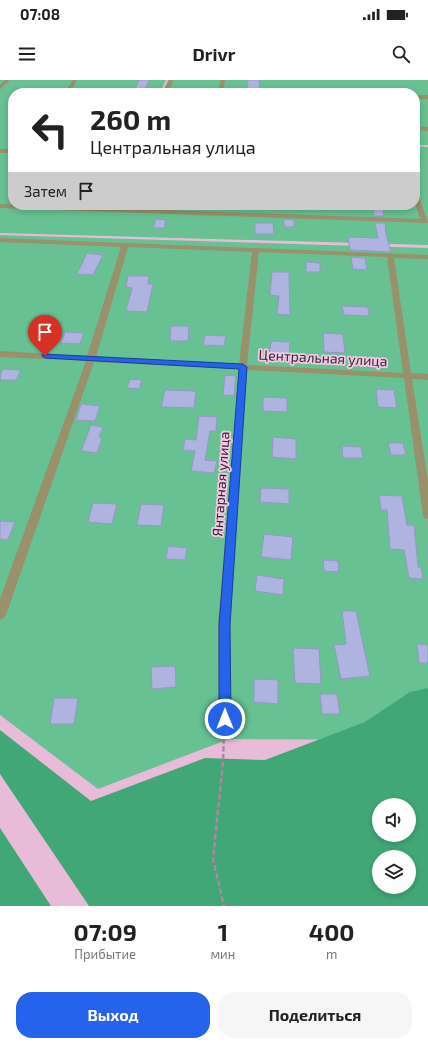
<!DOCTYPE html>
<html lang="ru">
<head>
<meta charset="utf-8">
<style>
	:root { --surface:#fff; --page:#f6f6f6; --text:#222; --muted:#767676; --accent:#2563eb }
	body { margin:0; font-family:"Exo 2",sans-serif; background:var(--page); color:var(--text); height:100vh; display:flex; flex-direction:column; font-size:15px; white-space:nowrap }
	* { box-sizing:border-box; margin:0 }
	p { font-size:13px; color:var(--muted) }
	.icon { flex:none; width:22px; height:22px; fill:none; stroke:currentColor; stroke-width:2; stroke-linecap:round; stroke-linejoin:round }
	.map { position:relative; height:826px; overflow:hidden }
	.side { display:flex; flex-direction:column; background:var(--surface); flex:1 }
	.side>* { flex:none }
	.banner { position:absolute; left:8px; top:8px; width:412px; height:122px; border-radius:16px; box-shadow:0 2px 6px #0003; background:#fff; color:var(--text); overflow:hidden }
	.tools { position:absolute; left:372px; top:718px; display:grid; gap:8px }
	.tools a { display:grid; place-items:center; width:44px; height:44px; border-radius:50%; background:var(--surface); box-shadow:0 2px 6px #0003; font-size:20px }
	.pin { position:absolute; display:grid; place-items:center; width:34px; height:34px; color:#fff; margin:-41px -17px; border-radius:50% 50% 50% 0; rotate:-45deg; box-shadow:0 0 4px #0007 }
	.pin .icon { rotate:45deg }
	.me { position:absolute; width:44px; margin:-22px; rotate:0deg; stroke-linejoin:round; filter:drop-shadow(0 0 3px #0008) }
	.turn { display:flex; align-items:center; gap:14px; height:84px; padding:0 16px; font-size:18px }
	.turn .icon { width:52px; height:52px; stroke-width:2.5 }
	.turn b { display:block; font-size:28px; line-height:34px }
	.then { display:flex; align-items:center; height:38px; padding:0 16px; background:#0003; gap:8px; font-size:15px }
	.eta { display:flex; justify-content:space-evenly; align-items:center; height:68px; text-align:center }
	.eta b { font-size:24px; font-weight:700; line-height:28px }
	.primary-button { display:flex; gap:8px; margin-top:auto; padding:8px 16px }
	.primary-button a { flex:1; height:46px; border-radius:16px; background:var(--accent); color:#fff; font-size:16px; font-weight:700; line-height:46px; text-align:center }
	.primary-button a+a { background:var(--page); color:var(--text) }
	.status { display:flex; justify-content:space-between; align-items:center; height:28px; padding:0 20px; background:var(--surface); direction:ltr }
	.status svg { height:11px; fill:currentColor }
	header { display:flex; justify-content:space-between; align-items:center; height:52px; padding:0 16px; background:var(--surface); font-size:18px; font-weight:700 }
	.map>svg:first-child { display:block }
	.green { fill:#68c193 }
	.forest { fill:#42a777; fill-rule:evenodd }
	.building { fill:#aeb3df; stroke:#9498c3 }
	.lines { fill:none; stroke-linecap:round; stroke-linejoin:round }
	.path { stroke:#ac89a0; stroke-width:2.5; stroke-dasharray:5.5 2.5; stroke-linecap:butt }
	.minor { fill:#98916b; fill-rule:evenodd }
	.route { fill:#2563eb; stroke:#184099 }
	.labels { text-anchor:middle; stroke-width:3.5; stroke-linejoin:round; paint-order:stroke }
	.street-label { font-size:14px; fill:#34242f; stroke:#f5c9e5 }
</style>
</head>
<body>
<div class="status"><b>07:08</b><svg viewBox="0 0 49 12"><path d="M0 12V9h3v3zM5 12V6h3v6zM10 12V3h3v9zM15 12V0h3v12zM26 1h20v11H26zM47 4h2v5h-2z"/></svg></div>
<header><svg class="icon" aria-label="menu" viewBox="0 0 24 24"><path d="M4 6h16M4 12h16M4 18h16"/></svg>Drivr<svg class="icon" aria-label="search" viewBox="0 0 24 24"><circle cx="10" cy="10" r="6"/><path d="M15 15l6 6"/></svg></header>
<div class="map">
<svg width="428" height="826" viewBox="0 0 428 826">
	<rect width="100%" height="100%" fill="#e8bcd8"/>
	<path class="green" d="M0,0h166l-6,13h-147v112h402v-59l13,1v98l-428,-12z
		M168,0h260v65h-13v-52h-253z
		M0,155l428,13v492l-199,-1 -131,50 -98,-74z"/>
	<path class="forest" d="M428,608v218h-339l-89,-132v-44l91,71 114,-43 60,2 100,-38 45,-30zM379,725h30v30h-30zM379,777h30v30h-30z
		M0,748l51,78h-51z"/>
	<path class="building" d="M139,0h10l-4,9h-10z
		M248,0h11l1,9h-13z
		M373,125h9l2,11h-10z
		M156,139l10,1 -2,8h-11z
		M284,139l10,1v7h-10z
		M255,143h18l1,11h-19z
		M375,143h10l1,7h-1l6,22 -41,-2 -2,-13 30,1z
		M87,173l16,2 -10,20 -16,-1z
		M351,177l14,1 2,12 -14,-1z
		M306,182l14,1v9h-14z
		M272,192h17l1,43 -13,-1 2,-18 -9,-1z
		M128,196h21l-1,8h5l-6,28 -21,-1 6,-23 -6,-1z
		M342,226l26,1 1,9 -25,-1z
		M171,246h18l-1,15h-18z
		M65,252l19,1 -4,11 -19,-1z
		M323,253l20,1 2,19 -21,-1z
		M205,255l21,1 -2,10 -21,-1z
		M271,261l19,1 -1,16 -20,-1z
		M2,289l19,1 -5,10h-16z
		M225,295l11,1 -2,20 -11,-1z
		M130,299l12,1 -3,9 -12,-1z
		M376,309l18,1 3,18 -19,-1z
		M165,310l31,1 -2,17 -33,-1z
		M263,317l24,1v14l-24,-1z
		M81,324l19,2 -5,15 -19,-1z
		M199,336l18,1 -1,14h-6l-5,29 12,1 -3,12 -23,-2 4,-20 -12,-1 2,-11 11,1z
		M91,345l12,2 -4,10 3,1 -5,15 -16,-2z
		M273,357l23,2v20l-24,-2z
		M388,363h15l3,12h-15z
		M342,366l19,1 2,11h-20z
		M261,408l28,1v15l-29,-2z
		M379,415l23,1 5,29h7l4,42h3l2,12 -14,-1 -5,-28 -14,-1 -3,-39h-6z
		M93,423l24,1 -5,20 -24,-2z
		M141,424l23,1 -3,21 -24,-1z
		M0,441l15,1 -7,18 -8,-1z
		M264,454l29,3 -2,23 -30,-3z
		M168,466l19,2 -2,12 -19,-1z
		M323,480l15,1 1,11 -15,-1z
		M257,495l27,4 -1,16 -28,-4z
		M342,531h14l14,65 -29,3 -7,-34 12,-1z
		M417,564l11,1v18h-9z
		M293,568l26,1 2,35 -26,-1z
		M175,586l1,21 -24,2 -1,-22z
		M254,599l24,1v24l-24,-2z
		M320,614h17l3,20h-18z
		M54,618h24l-4,26h-24z"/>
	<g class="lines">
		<path class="path" d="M224,650l-1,32 -10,97 11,47"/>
		<path class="minor" d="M5,0h5l-10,9v-4z
			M73,0h4l-7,13h-6z
			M169,0h4l-4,13h-6z
			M221,0h4l-2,13h-6z
			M415,15h13v4h-13z
			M415,46l13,1v4l-13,-1z
			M0,69h13v4h-13z
			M415,111l3,2 10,30 -428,-15v-4l420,15 -5,-16z
			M0,158l428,17v4l-34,-1 17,115 17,1v6l-16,-1 16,102v38l-4,-1 -1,-3 -19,-137 -157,-8 -17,255 1,94 -1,4 -5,2 -5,-2 -1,-4 -1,-94 21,-256 -145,-7 -88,253 -2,3 -4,2v-21l86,-238 -86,-4v-6l87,5 34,-109 -121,-5zM128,167l124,5 -13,112 -143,-7zM259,172l128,5 16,116 -156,-8z"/>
	</g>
	<path class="route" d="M43,274l200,10 4,3 -17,258 1,94 -2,4 -4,1 -4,-1 -2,-4v-94l20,-256 -194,-11 -3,-2z"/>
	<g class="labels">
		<g class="street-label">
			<text transform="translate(323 278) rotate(3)" y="5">Центральная улица</text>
			<text transform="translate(221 404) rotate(-86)" y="5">Янтарная улица</text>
		</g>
	</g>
</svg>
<div class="tools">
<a><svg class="icon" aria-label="sound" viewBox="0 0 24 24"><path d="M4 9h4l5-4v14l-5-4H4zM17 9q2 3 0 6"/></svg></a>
<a><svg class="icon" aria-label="layers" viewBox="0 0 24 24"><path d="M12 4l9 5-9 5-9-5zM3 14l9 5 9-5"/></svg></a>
</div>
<div class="pin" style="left:45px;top:276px;background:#d93025"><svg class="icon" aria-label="arrive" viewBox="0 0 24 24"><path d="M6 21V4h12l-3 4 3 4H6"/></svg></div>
<svg class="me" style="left:225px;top:639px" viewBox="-20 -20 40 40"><circle r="17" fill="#2563eb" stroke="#fff" stroke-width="3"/><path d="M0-11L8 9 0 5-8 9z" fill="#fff"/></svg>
<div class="banner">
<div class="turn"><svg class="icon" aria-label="left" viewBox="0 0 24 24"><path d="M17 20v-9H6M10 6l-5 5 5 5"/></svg><div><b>260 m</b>Центральная улица</div></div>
<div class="then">Затем<svg class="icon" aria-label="arrive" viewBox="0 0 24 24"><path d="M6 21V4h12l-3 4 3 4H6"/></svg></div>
</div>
</div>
<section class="side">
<div class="eta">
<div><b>07:09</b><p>Прибытие</p></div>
<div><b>1</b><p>мин</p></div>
<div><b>400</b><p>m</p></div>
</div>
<div class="primary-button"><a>Выход</a><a>Поделиться</a></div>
</section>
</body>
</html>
